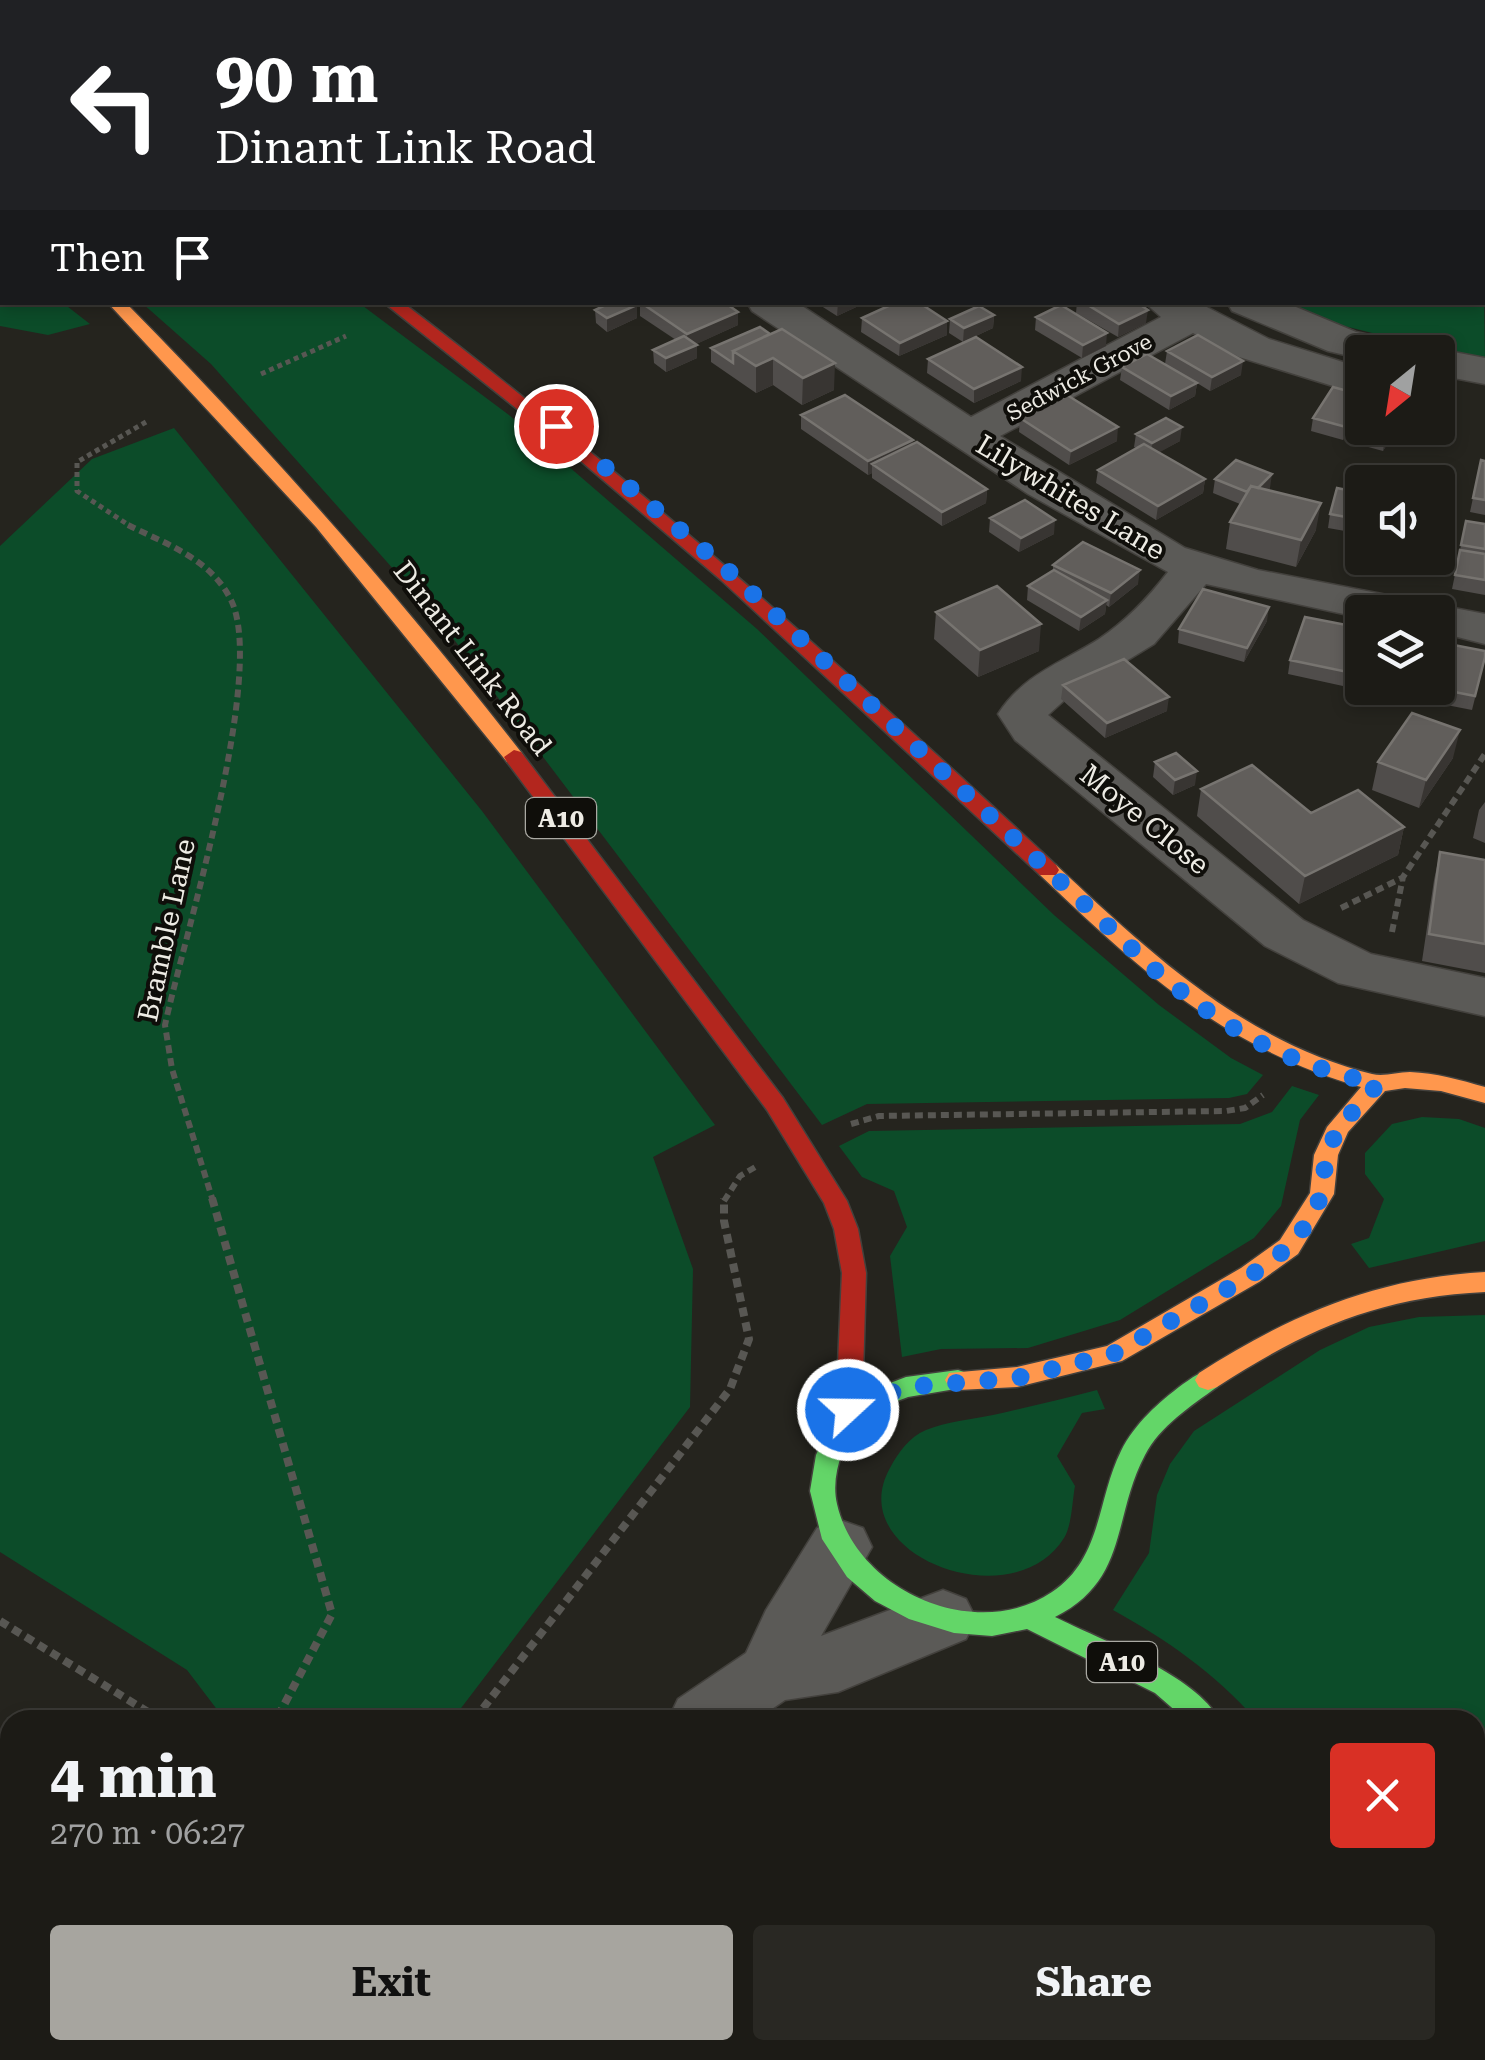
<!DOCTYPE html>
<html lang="en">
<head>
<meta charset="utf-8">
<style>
	:root { --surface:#1c1b16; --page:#292823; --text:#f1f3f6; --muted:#a0a1a1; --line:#3a3935; --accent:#a7a59f }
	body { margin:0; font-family:"Roboto Serif",serif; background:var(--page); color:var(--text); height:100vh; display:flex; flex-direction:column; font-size:38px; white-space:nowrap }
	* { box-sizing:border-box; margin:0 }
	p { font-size:32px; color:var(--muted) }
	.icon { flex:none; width:55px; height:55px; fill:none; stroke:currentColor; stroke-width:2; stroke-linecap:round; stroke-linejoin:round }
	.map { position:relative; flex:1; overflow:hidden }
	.drawer { position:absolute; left:0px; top:1710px; width:1485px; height:350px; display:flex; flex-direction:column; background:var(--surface); border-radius:30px 30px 0 0; box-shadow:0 5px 15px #0003,0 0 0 2px var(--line) }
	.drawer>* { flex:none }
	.hud { position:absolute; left:0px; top:0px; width:1485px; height:305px; box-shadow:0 5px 15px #0003,0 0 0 2px var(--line); background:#202124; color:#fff; overflow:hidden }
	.needle { width:65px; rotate:210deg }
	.tools { position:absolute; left:1345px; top:335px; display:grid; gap:20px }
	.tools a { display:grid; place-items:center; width:110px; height:110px; border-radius:10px; background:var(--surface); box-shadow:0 5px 15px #0003,0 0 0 2px var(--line); font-size:50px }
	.pin { position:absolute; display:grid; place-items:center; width:85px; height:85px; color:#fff; margin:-42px; border:5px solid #fff; border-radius:50%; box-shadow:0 2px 10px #0007 }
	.me { position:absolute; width:110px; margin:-55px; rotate:69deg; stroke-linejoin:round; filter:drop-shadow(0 0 8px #0008) }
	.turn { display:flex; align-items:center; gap:35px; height:210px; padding:0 50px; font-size:45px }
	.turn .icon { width:130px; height:130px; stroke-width:2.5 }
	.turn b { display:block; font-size:70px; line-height:85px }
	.then { display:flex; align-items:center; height:95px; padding:0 50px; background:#0003; gap:20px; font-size:38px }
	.round { display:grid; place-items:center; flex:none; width:105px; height:105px; border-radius:10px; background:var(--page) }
	.head { display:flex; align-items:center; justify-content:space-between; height:170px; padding:0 50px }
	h1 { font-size:60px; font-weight:700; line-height:75px }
	.action { display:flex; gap:20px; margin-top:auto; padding:20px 50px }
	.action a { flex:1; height:115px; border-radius:10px; background:var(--accent); color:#111; font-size:40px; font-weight:700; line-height:115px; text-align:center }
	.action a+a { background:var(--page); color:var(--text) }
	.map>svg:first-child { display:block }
	.green { fill:#0c4c29 }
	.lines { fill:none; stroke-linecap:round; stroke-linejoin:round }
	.lane-casing { stroke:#43413d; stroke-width:2 }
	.street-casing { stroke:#43413d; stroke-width:3 }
	.fast-casing { stroke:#43413d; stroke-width:3 }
	.slow-casing { stroke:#43413d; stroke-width:3 }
	.jam-casing { stroke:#43413d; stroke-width:3 }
	.path-far2 { stroke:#585753; stroke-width:5; stroke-dasharray:5 4; stroke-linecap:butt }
	.path-far1 { stroke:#585753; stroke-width:6; stroke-dasharray:8 5; stroke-linecap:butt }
	.path { stroke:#585753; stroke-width:8; stroke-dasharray:9 6; stroke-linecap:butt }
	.lane { fill:#5b5a57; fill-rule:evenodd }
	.street { fill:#5b5a57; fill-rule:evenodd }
	.fast { fill:#63d668; fill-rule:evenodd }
	.slow { fill:#ff974d; fill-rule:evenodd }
	.jam { fill:#b3261e; fill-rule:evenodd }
	.wall { fill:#504d4b }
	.shaded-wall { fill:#383532 }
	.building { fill:#615e5b; stroke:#777470; stroke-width:2.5 }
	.route { stroke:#1a73e8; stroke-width:18; stroke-dasharray:0 32.4 }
	.labels { text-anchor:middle; stroke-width:8; stroke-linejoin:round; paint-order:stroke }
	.far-street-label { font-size:22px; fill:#edebe4; stroke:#0f0e0a }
	.shield { fill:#0f0e0a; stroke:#aaa9a3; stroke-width:2.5 }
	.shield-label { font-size:25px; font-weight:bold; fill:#edebe4 }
	.street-label { font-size:28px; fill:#edebe4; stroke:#0f0e0a }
</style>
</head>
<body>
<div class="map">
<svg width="1485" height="2060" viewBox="0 0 1485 2060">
	<rect width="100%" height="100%" fill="#25241e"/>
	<path class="green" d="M0,0h406l6,2h-410v59z
		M1483,214l2,147 -165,-41 -34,-17 196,-1z
		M0,251l2,51 61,1 27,21 -42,11 -48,-9z
		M142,303h217l150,112 248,214 297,286 105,90 72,53 32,17 -16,19 -18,4 -362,6 -45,21 -379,-500 -232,-261z
		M174,428l308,383 233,314 -62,32 40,112 -3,138 -238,313h-227l-38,-50 -187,-118v-1006l92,-87z
		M1292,1086l27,9 -19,25 -19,86 -27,32 -134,82 -92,28 -87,1 -39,8 -12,-101 17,-29 -13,-36 -32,-14 -23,-31 30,-15 371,-7 32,-12z
		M1422,1117l37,2 26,9v113l-116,27 -18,-24 18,-6 15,-39 -19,-25v-21l27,-29z
		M1485,1315v689l-10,-12v-272h-219c-41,-47 -89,-80 -143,-110l36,-57 8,-58 13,-31 24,-33 126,-81 49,-23 50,-10z
		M1097,1390l8,19 -23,4 -25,43 18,30c-3,16 -3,39 -11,52 -51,82 -223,17 -174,-70 8,-15 19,-31 36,-38 20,-8 46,-11 67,-15 35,-8 69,-16 104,-25z
		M788,2050h504l7,10h-508z"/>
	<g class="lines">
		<defs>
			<path id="lane" d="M1482,180l3,1v12l-3,-1z"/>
			<path id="street" d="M832,0h37l2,2h-37z
				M747,302h49l175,115 190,-100 -17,-15h53l72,37 93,29v27l-123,-38 -46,-24 -193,103 185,112 73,22 227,44v30l-47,-12v-20h-76v6l-156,-34 -52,60 -85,52 -21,19 255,205 68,34 114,24v38l-147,-33 -73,-37 -250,-206 -17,-26c26,-40 63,-51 101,-75 27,-18 49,-41 69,-67l-140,-78 -276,-183z
				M1227,302h57l72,30 47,11 6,9h-47v7l-34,-8 -96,-40z
				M1438,349l47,9v26l-47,-9v-23h-13z
				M840,1520l23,8 9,19 -51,89 122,-46 23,9 10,20 -10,20 -128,53 -53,8 -29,20h-88l10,-21 68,-46 20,-43 51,-82z
				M192,2050h77l-4,10h-77z
				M616,2050h74l4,10h-74z"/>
			<path id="fast" d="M0,70l2,1v10l-2,-1z
				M0,201l2,1v11l-2,-1z
				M958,1370l9,3 4,7 -4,7 -59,10 -50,19c-13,27 -28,58 -21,88 20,88 140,139 215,88 50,-33 45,-93 69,-141 14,-28 37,-48 62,-67 12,-8 20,-16 34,-11l4,7 -4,7c-26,19 -57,39 -72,68 -33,62 -16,125 -90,162 44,22 143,59 164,103h-33l-31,-27 -128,-64 -35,7 -38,-3 -45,-14 -34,-18 -28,-24 -25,-38 -12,-48 6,-36 24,-53 66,-25z"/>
			<path id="slow" d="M107,302h18c141,143 273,292 396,450l3,5 -3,5h-14l-191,-235z
				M1048,863l8,2c93,87 188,177 316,209 12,3 25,-2 38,-2 26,1 50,8 75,15v16l-44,-12 -36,-3 -20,3 -37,41 -10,23 -4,39 -36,60 -39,28 -137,79 -105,26 -59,3 -9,-3 -4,-7 4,-7 68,-6 90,-21 134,-78 39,-28 30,-47 4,-38 13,-28 34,-40c-138,-40 -219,-115 -321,-212l-3,-5 3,-5z
				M1485,1272v20c-107,5 -180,38 -268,95l-9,3 -9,-3 -4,-7 4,-7c90,-58 178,-95 286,-101z"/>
			<path id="jam" d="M383,302h19c229,175 443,366 654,563l3,5 -3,5h-16l-319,-295 -165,-140z
				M514,750l7,2 262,346 64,103 11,28 8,44 -4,136 -4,7 -9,3 -9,-3 -4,-7 6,-136 -8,-44 -10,-26 -57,-93 -260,-348 -3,-5z
				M1475,2039l10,11v10h-30l-4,-10h24z"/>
		</defs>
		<use href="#lane" class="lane-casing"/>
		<use href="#street" class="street-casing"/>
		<use href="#fast" class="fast-casing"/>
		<use href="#slow" class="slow-casing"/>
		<use href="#jam" class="jam-casing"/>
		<path class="path-far2" d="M261,374l85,-38
			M133,528l-56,-37v-29l69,-40"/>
		<path class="path-far1" d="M128,525c38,19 83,34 103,75 36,73 -47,337 -66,425l7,44 41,132
			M1341,908l61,-30
			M1392,932l11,-55 82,-123
			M851,1124l28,-8 347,-5 19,-3 18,-13
			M724,1201l16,-25 17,-10"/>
		<path class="path" d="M212,1198l120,416 -56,106
			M0,1621l161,99
			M474,1720l256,-331 19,-50 -25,-118v-23
			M0,2056l10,-11"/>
		<use href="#lane" class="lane"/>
		<use href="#street" class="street"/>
		<use href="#fast" class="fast"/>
		<use href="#slow" class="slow"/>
		<use href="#jam" class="jam"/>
	</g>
	<path class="wall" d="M482,0h84l-2,2h-33l-11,-1 3,1h-33z
		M1193,0h103l1,2h-103z
		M1342,0h143v82h-3v-80h-138z
		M1482,86h3v77h-3z
		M640,302l98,23 -42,19 1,14 -31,14 -12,-9 -1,-13 23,-10 -36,-24z
		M815,302h52l-30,14z
		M897,302h34l-8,4 24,29 -48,21 -38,-24 1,-14z
		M1077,302h59l10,21 -28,14 -42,-24z
		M595,310l42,8 -30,14 -11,-9z
		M994,315l-1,13 -30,14 -14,-9 1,-14z
		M1036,317l70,29 -24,12 -47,-28z
		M760,327l74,63 -32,15 -29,-20 -17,8 -45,-31v-14z
		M1167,351l74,24 -31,16 -13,-8 -2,13 -26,14 -49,-30 2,-13 43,-3z
		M928,359l93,22 -47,22 -47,-30z
		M1362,395v15l-19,30 -32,-9 2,-13z
		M801,415l112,29 74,45 -1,14 -44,23 -70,-48v-5l-4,2 -67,-46z
		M1020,418l97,23 -48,24 -50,-33z
		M1353,428h44l-14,23 -33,-9z
		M1136,434l44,7 -21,11 46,27 -2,14 -47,27 -60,-37 2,-13 38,-22 -2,-1z
		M1481,460l4,1v54l-15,-3z
		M1215,479l55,9 -2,2 48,40 -20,37 -70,-18 4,-27 10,-18 -27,-11z
		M1362,493v41l-34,-6 2,-14z
		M990,518l64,16 -35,18 -30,-20z
		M1466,521l19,3v71l-33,-6z
		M1053,565l85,19 -29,23 -3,-2 -1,9 -26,17 -52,-31 1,-14 25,-15z
		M936,612l103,39 -61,26 -44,-38z
		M1267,621l-23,41 -66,-19 1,-14z
		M1362,628v60h14l-1,5 -87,-19 2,-14z
		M1485,658l-13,52 -51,-10 3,-12h14z
		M1063,685l104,26 -62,27 -44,-39z
		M1453,758l-34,50 -47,-18 6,-28z
		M1155,762l40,23 -22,10 -20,-18z
		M1201,789l110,24 93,14 -6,28 -99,49 -102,-88z
		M1485,802v41l-12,-5 6,-28z
		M1440,852l45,8v113l-63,-12 12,-81z"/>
	<path class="shaded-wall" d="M838,302h29l-30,14z
		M637,305v13l-30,14v-14z
		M1148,310l-2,13 -28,14 1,-13z
		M738,312v13l-50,23 -1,-14z
		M994,315l-1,13 -30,14 1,-14z
		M947,321v14l-48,21 1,-13z
		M1107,333l-1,13 -24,12 1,-13z
		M697,345v13l-31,14v-14z
		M773,359v26l-17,8v-27z
		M1243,361l-2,14 -31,16 2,-14z
		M835,363l-1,27 -32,15 1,-27z
		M1022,367l-1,14 -47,22v-14z
		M1197,383l-2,13 -26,14 2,-14z
		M1362,400v10l-19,30 3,-13z
		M1118,427l-1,14 -48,24 2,-14z
		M1182,427l-2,14 -29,16 1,-14z
		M1391,428h6l-14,23 2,-14z
		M913,440l-1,13 -40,11v9l-4,2v-14z
		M1272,474l-2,14 -21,20 2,-14z
		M1205,479l-2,14 -47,27 2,-14z
		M987,489l-1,14 -44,23v-14z
		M1321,503l-5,27 -20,37 5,-27z
		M1055,520l-1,14 -35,18 2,-14z
		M1140,570l-2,14 -29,23 2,-14z
		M1107,600l-2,14 -26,17 2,-14z
		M1269,607l-2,14 -23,41 3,-14z
		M1041,624l-2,27 -61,26 2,-27z
		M1169,697l-2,14 -62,27 2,-15z
		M1460,730l-7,28 -34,50 7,-28z
		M1197,771l-2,14 -22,10 2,-15z
		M1404,827l-6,28 -99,49 6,-28z"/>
	<path class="building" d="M507,0h12l4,2h-22z
		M1211,0h85l1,2h-85z
		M1370,0h83l2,2h-84z
		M1482,9h3v27h-3v-17h2z
		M1482,86h3v31h-3z
		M612,302h21l4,3 -30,13 -12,-8z
		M640,302h84l14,10 -51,22z
		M897,302h21l29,19 -47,22 -38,-25z
		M1083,302h53l12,8 -29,14z
		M1061,305l46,28 -24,12 -47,-28z
		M979,306l15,9 -30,13 -14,-9z
		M760,327l10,7 -37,17v12l-22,-15z
		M782,329l53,34 -32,15 -30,-20 -17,8 -23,-15z
		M1198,335l45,26 -31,16 -45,-26z
		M684,336l13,9 -31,13 -13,-8z
		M976,337l46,30 -48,22 -46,-30z
		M1147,354l50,29 -26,13 -49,-29z
		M1333,387l29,8v5l-16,27 -33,-9z
		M845,395l68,45 -45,21 -67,-46z
		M1067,395l51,32 -47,24 -51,-33z
		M1362,413v15h29l-6,9 -32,-9z
		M1166,418l16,9 -30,16 -16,-9z
		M917,442l70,47 -45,23 -70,-48z
		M1144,444l61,35 -47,27 -60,-36z
		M1236,460l36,14 -14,14 -7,-2 -4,6 -32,-13z
		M1481,460l4,1v39l-12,-2z
		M1251,486l70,17 -20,37 -71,-18z
		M1337,488l25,5v27l-32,-6z
		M1025,500l30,20 -34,18 -31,-20z
		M1466,521l19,3v25l-24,-4z
		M1083,542l57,28 -29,23 -58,-28z
		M1460,550l25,4v26l-30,-5z
		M1054,570l53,30 -26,17 -53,-31z
		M997,586l44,38 -61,26 -44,-38z
		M1203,589l66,18 -22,41 -68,-19z
		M1305,617l57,11v47l-72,-15z
		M1438,642l47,9v6l-10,39 -41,-8h4z
		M1124,659l45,38 -62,26 -44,-38z
		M1412,713l48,17 -34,50 -48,-18z
		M1176,753l21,18 -22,9 -20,-18z
		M1252,765l59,48 47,-23 46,37 -99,49 -104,-87z
		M1440,852l45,8v84l-56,-10z"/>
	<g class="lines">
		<path class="route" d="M556,426l168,141 432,404c73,61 129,92 222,113l-39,43 -13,28 -4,39 -12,26 -21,27 -39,29 -137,78 -96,24 -111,9 -58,23"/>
	</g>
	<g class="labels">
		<g class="far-street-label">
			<text transform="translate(1079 377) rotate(-28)" y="8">Sedwick Grove</text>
		</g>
		<g class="shield">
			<rect x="526" y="798" width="70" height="40" rx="8"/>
			<rect x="1087" y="1642" width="70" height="40" rx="8"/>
		</g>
		<g class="shield-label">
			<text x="561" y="827">A10</text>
			<text x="1122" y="1671">A10</text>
		</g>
		<g class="street-label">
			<text transform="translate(1071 497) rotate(31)" y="10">Lilywhites Lane</text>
			<text transform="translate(473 658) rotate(52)" y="10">Dinant Link Road</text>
			<text transform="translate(1145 819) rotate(39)" y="10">Moye Close</text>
			<text transform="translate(166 930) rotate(-78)" y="10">Bramble Lane</text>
		</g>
	</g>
</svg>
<div class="tools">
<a><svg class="needle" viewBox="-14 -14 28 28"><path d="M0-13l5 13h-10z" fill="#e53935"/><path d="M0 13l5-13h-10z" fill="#a0a1a1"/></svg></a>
<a><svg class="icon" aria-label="sound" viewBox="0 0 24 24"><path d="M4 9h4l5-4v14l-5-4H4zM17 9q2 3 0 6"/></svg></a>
<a><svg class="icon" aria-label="layers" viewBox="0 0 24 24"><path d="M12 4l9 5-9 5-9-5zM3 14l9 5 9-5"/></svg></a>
</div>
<div class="pin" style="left:556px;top:426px;background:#d93025"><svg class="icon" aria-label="arrive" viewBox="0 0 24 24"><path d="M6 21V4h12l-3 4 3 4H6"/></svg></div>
<svg class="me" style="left:848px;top:1410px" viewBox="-20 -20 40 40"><circle r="17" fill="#1a73e8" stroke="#fff" stroke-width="3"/><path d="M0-11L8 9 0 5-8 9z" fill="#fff"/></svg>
<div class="hud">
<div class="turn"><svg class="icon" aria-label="left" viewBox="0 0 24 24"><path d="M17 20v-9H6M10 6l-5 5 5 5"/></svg><div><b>90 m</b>Dinant Link Road</div></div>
<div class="then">Then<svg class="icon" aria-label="arrive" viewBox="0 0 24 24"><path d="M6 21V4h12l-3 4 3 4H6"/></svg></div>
</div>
<section class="drawer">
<div class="head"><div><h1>4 min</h1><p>270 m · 06:27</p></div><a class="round" style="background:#d93025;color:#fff"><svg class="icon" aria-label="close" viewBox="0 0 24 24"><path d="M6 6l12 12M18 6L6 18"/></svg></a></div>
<div class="action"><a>Exit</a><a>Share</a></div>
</section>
</div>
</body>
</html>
